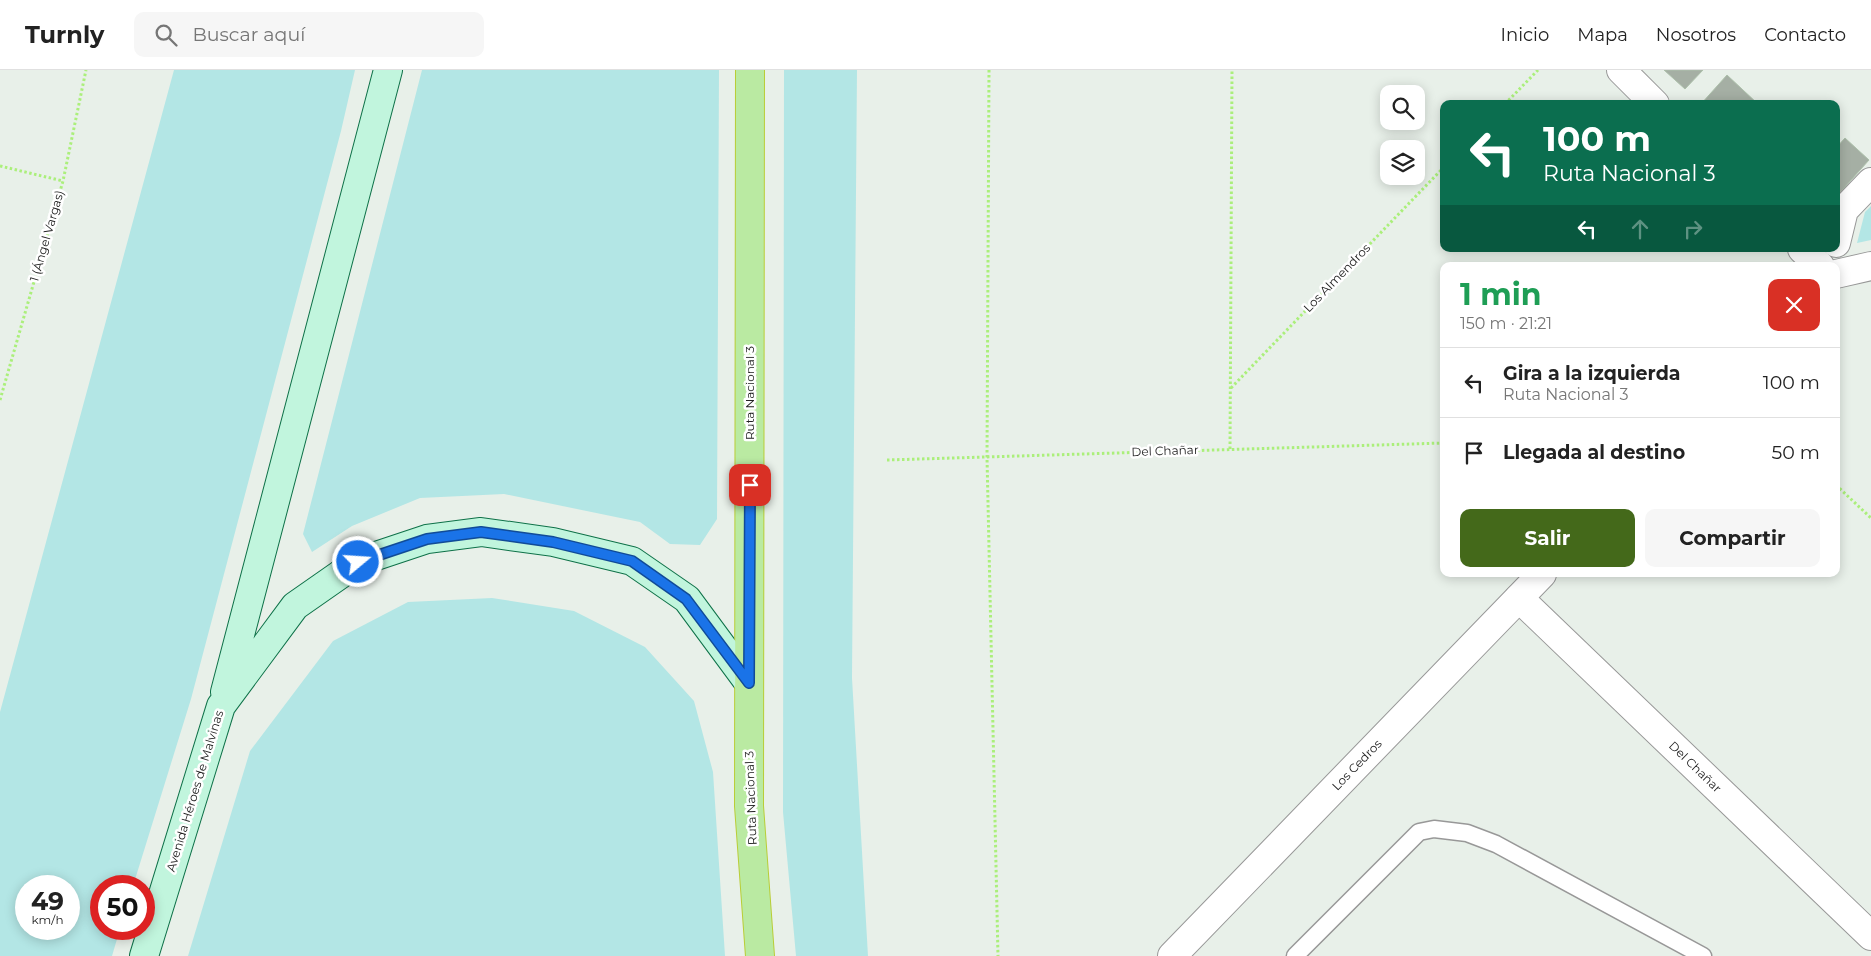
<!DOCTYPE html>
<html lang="es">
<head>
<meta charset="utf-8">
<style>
	:root { --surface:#fff; --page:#f6f6f6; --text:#222; --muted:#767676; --line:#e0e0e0; --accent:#44691a }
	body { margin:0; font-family:Montserrat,sans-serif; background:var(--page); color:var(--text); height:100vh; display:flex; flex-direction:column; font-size:19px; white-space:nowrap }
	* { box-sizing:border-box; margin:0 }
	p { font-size:16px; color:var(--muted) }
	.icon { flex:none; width:28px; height:28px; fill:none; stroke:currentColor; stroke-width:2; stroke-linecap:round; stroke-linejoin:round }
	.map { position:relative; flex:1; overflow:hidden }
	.details { position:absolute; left:1440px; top:192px; width:400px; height:315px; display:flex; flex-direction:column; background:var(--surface); border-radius:10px; box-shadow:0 2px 12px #0003 }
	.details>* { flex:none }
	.guide { position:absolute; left:1440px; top:30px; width:400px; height:152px; border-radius:10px; box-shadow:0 2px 12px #0003; background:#0b6e4f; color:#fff; overflow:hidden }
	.buttons { position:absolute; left:1380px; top:15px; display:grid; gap:10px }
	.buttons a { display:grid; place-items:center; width:45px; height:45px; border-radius:10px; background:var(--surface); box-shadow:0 2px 12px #0003; font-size:25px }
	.speed { position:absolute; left:15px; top:805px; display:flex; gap:10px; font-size:25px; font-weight:700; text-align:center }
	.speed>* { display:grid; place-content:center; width:65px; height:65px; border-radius:50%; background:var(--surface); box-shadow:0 2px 12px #0003; line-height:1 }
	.speed small { font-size:12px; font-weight:400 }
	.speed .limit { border:8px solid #d22; background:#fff; color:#111 }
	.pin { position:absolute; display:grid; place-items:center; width:42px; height:42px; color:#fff; margin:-21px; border-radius:10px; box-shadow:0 2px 8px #0006 }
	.me { position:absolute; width:55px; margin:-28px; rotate:72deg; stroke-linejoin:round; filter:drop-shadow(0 0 4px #0008) }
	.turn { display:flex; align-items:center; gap:18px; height:105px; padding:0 20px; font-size:22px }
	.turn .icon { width:65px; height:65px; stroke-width:2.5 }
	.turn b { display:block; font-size:35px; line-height:42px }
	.lanes { display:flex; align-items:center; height:48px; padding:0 20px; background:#0003; justify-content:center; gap:25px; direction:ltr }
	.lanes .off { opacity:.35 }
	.round { display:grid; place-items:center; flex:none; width:52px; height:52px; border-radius:10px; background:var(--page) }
	.summary { display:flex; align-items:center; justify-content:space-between; height:85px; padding:0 20px }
	h1 { font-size:30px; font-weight:700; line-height:38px; color:#1e9e55 }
	.button { display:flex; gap:10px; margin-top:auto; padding:10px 20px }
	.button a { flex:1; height:58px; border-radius:10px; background:var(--accent); color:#fff; font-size:20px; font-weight:700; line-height:58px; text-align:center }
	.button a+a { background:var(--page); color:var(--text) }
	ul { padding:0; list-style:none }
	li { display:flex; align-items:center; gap:15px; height:70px; padding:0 20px; border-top:1px solid var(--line) }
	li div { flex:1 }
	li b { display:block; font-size:19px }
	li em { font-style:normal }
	header { display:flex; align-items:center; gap:30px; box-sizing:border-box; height:70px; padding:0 25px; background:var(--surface); border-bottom:1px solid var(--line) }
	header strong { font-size:24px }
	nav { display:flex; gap:28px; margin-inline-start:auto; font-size:18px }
	.search { width:350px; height:45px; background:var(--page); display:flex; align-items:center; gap:12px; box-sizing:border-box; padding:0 18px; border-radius:10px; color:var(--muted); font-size:19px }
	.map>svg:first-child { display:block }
	.grass { fill:#b3e6e5; fill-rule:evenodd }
	.building { fill:#a5afa4; stroke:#adc1ab }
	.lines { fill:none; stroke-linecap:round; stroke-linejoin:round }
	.service-casing { stroke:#989898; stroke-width:19 }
	.minor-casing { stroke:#989898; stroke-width:30 }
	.tertiary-casing { stroke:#989898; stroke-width:30 }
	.secondary-casing { stroke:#0e7148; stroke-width:30 }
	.trunk-casing { stroke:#b9cd36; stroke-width:30 }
	.path { stroke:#abef7b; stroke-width:3; stroke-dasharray:2.5 2.5; stroke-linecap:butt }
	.service { stroke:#fff; stroke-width:16 }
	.minor { stroke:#fff; stroke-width:28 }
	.tertiary { stroke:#fff; stroke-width:28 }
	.secondary { stroke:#c1f5dd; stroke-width:28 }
	.trunk { stroke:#baeaa2; stroke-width:28 }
	.route-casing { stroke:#114b97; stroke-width:12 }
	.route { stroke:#1a73e8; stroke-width:9 }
	.labels { text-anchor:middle; stroke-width:5; stroke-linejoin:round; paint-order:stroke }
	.street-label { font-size:12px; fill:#212121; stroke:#fff }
</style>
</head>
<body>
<header>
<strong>Turnly</strong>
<div class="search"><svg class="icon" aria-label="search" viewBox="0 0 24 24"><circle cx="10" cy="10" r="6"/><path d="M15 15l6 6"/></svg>Buscar aquí</div>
<nav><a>Inicio</a><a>Mapa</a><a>Nosotros</a><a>Contacto</a></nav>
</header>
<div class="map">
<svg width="1871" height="886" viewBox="0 0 1871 886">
	<rect width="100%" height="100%" fill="#e8f0e9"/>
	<path class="grass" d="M174,0h181l-14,61 -150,568 -58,187h-32v43h19l-8,27h-112v-244zM26,816h43v43h-43z
		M422,0h297l-2,449 -17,26 -30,-1 -30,-22 -136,-28 -84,4 -68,28 -40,26 -9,-18z
		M784,0h73l-5,608 16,278h-72l-13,-144z
		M1871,136v34l-14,3 8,-31z
		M492,528l82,13 71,36 49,54 19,71 12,184h-537l62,-205 83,-110 75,-39z"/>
	<path class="building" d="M1664,0h39l-18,19z
		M1727,5l31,29h-57z
		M1845,68l24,22 -33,37v-49z"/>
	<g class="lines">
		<defs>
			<path id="service" d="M1295,886l124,-124 15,-3 33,4 29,11 207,112"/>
			<path id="minor" d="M1621,0l34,34
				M1802,179l18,17
				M1519,528l352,338"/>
			<path id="tertiary" d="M1836,173l8,-33 27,-28
				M1836,204l35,-8
				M1172,886l370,-382"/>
			<path id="secondary" d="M225,622l163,-622
				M144,886l77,-250 74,-100 63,-44 69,-23 54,-7 72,10 79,19 55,38 62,84"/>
			<path id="trunk" d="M750,0l-1,736 11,150"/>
		</defs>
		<use href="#service" class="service-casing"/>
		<use href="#minor" class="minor-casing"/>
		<use href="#tertiary" class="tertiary-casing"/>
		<use href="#secondary" class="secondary-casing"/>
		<use href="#trunk" class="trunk-casing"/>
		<path class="path" d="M989,0l-2,387 11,499
			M1505,34l33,-34
			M0,96l63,15
			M1231,318l213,-221
			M0,330l63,-219 23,-111
			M1230,379l2,-379
			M887,390l557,-17
			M1836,415l35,33"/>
		<use href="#service" class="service"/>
		<use href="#minor" class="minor"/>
		<use href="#tertiary" class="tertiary"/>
		<use href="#secondary" class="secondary"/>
		<use href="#trunk" class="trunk"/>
	</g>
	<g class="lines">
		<defs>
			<path id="route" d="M358,492l69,-23 54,-7 72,10 79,19 54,38 63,84 1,-198"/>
		</defs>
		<use href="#route" class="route-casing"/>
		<use href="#route" class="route"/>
	</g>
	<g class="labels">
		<g class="street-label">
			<text transform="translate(47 166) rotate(-74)" y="4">1 (Ángel Vargas)</text>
			<text transform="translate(1337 208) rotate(-46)" y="4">Los Almendros</text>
			<text transform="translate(750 323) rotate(-90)" y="4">Ruta Nacional 3</text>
			<text transform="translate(1165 381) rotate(-2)" y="4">Del Chañar</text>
			<text transform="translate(1357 695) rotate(-46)" y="4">Los Cedros</text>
			<text transform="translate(1695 697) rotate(44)" y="4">Del Chañar</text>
			<text transform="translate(195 721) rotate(-73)" y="4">Avenida Héroes de Malvinas</text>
			<text transform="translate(751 728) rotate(-92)" y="4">Ruta Nacional 3</text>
		</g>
	</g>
</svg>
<div class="buttons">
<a><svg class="icon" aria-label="search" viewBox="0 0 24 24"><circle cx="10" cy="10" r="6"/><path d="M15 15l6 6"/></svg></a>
<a><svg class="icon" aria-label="layers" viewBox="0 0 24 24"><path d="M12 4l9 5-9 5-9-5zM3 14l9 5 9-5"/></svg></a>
</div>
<div class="speed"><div>49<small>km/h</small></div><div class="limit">50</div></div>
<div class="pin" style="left:750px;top:415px;background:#d93025"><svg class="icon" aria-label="arrive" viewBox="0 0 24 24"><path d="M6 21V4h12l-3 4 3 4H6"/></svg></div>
<svg class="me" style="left:358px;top:492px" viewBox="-20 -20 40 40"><circle r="17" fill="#1a73e8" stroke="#fff" stroke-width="3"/><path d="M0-11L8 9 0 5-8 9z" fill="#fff"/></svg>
<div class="guide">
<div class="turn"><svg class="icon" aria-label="left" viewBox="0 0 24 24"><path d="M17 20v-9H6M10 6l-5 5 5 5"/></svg><div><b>100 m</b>Ruta Nacional 3</div></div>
<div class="lanes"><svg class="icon" aria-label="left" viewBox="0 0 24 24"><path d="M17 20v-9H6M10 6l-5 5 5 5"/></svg><svg class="icon off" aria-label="ahead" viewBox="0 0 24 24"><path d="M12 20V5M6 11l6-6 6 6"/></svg><svg class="icon off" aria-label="right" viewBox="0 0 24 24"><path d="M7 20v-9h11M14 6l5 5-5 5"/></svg></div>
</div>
<section class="details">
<div class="summary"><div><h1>1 min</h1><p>150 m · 21:21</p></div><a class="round" style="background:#d93025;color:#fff"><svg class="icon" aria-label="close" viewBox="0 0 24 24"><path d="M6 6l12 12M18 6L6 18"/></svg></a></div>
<ul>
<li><svg class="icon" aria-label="left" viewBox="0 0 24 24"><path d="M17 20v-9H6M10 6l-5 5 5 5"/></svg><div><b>Gira a la izquierda</b><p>Ruta Nacional 3</p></div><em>100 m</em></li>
<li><svg class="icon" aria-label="arrive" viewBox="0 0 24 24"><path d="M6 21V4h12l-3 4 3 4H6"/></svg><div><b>Llegada al destino</b></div><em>50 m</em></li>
</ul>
<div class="button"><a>Salir</a><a>Compartir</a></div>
</section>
</div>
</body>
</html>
